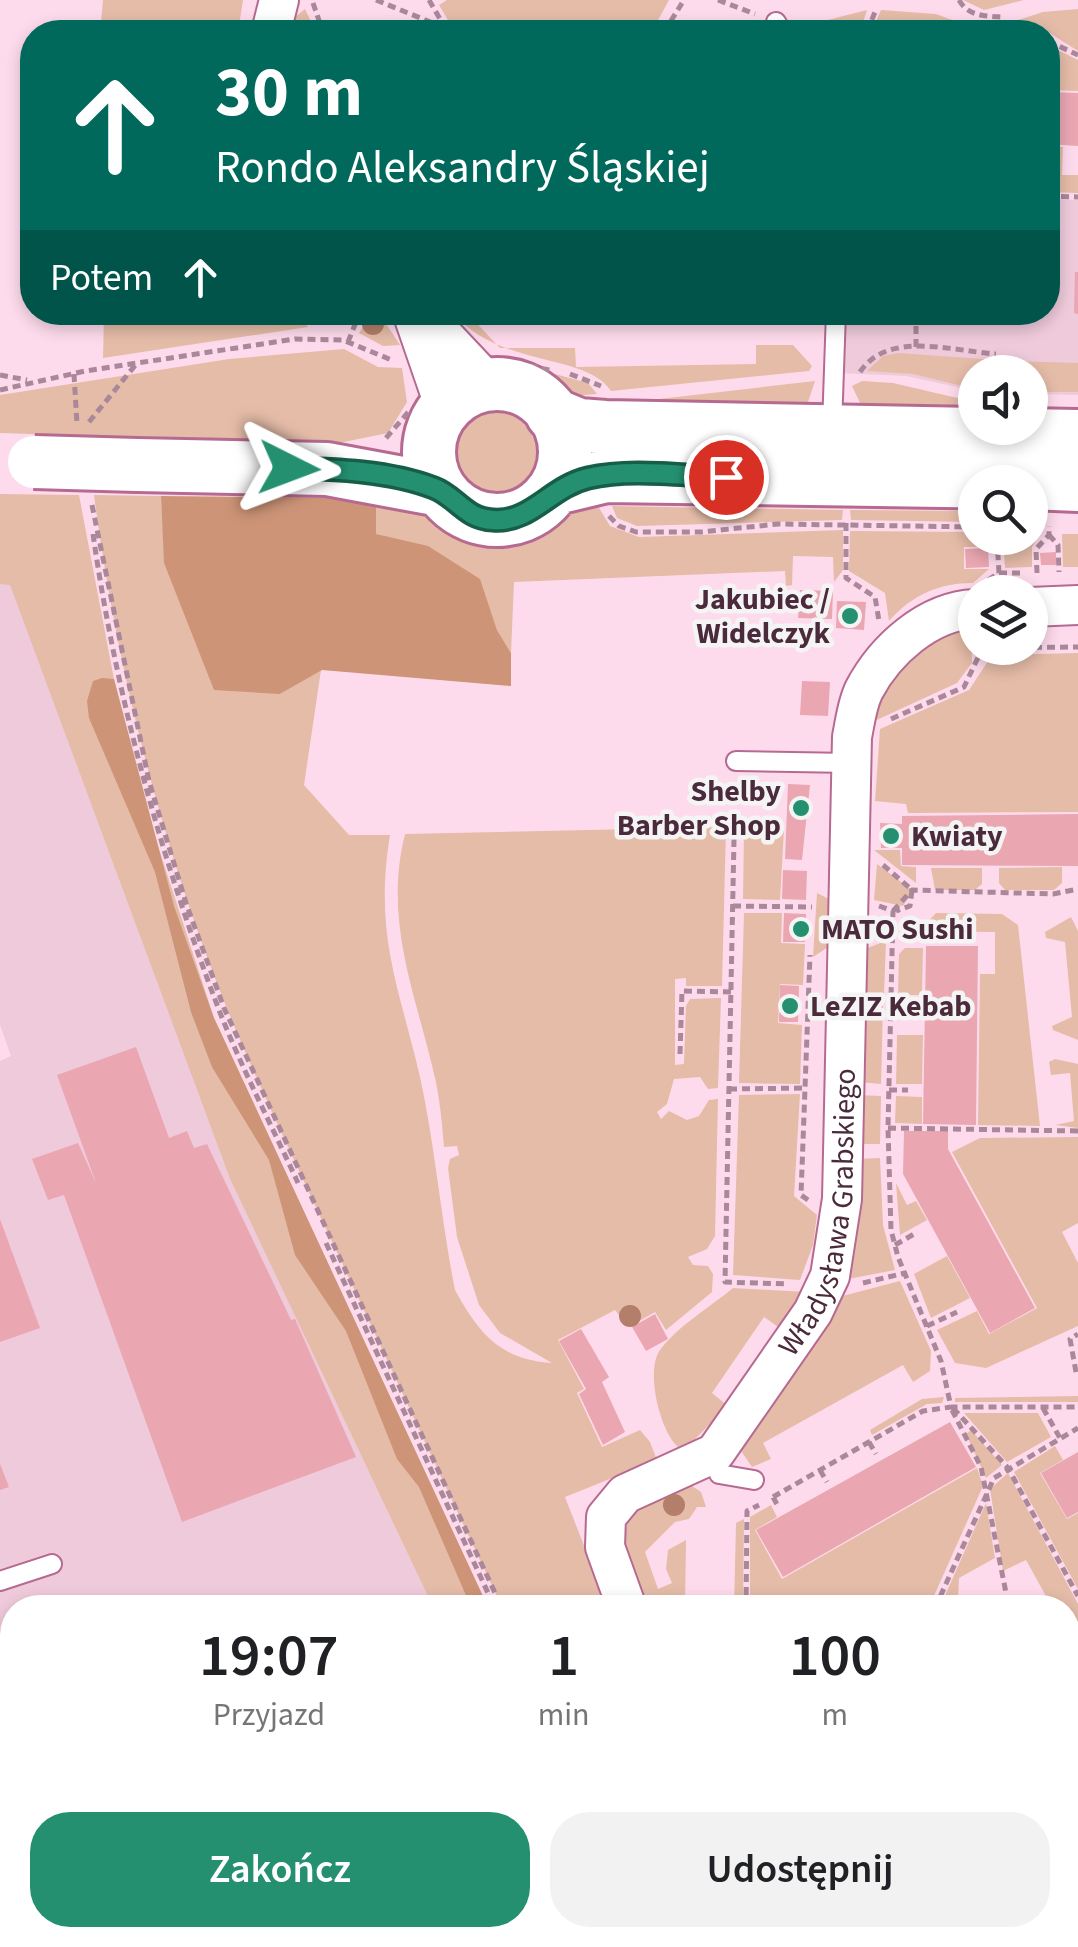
<!DOCTYPE html>
<html lang="pl">
<head>
<meta charset="utf-8">
<style>
	:root { --surface:#fff; --page:#f2f2f2; --text:#202124; --muted:#757577; --accent:#249070 }
	body { margin:0; font-family:"Source Sans 3",sans-serif; background:var(--page); color:var(--text); height:100vh; display:flex; flex-direction:column; font-size:38px; white-space:nowrap }
	* { box-sizing:border-box; margin:0 }
	p { font-size:32px; color:var(--muted) }
	.icon { flex:none; width:55px; height:55px; fill:none; stroke:currentColor; stroke-width:2; stroke-linecap:round; stroke-linejoin:round }
	.map { position:relative; flex:1; overflow:hidden }
	.details { position:absolute; left:0px; top:1595px; width:1080px; height:352px; display:flex; flex-direction:column; background:var(--surface); border-radius:40px 40px 0 0; box-shadow:0 5px 15px #0003 }
	.details>* { flex:none }
	.guide { position:absolute; left:20px; top:20px; width:1040px; height:305px; border-radius:40px; box-shadow:0 5px 15px #0003; background:#00695c; color:#fff; overflow:hidden }
	.tools { position:absolute; left:958px; top:355px; display:grid; gap:20px }
	.tools a { display:grid; place-items:center; width:90px; height:90px; border-radius:50%; background:var(--surface); box-shadow:0 5px 15px #0003; font-size:50px }
	.pin { position:absolute; display:grid; place-items:center; width:85px; height:85px; color:#fff; margin:-42px; border:5px solid #fff; border-radius:50%; box-shadow:0 2px 10px #0007 }
	.me { position:absolute; width:110px; margin:-55px; rotate:93deg; stroke-linejoin:round; filter:drop-shadow(0 0 8px #0008) }
	.turn { display:flex; align-items:center; gap:35px; height:210px; padding:0 30px; font-size:45px }
	.turn .icon { width:130px; height:130px; stroke-width:2.5 }
	.turn b { display:block; font-size:70px; line-height:85px }
	.then { display:flex; align-items:center; height:95px; padding:0 30px; background:#0003; gap:20px; font-size:38px }
	.eta { display:flex; justify-content:space-evenly; align-items:center; height:170px; text-align:center }
	.eta b { font-size:60px; font-weight:600; line-height:70px }
	.cta { display:flex; gap:20px; margin-top:auto; padding:20px 30px }
	.cta a { flex:1; height:115px; border-radius:40px; background:var(--accent); color:#fff; font-size:40px; font-weight:600; line-height:115px; text-align:center }
	.cta a+a { background:var(--page); color:var(--text) }
	.map>svg:first-child { display:block }
	.built { fill:#efcadb }
	.green { fill:#e5bca8 }
	.forest { fill:#cd9477 }
	.building { fill:#eaa7b2 }
	.lines { fill:none; stroke-linecap:round; stroke-linejoin:round }
	.lane-casing { stroke:#b66a92; stroke-width:22 }
	.street-casing { stroke:#b66a92; stroke-width:42 }
	.secondary-casing { stroke:#b66a92; stroke-width:58 }
	.path { stroke:#a89; stroke-width:5; stroke-dasharray:8 5; stroke-linecap:butt }
	.lane { stroke:#fff; stroke-width:18 }
	.street { stroke:#fff; stroke-width:38 }
	.secondary { stroke:#fff; stroke-width:52 }
	.secondary-bridge-casing { stroke:#b66a92; stroke-width:58; stroke-linecap:butt }
	.secondary-bridge { stroke:#fff; stroke-width:52 }
	.tree { fill:#b37e6a }
	.route-casing { stroke:#175e49; stroke-width:25 }
	.route { stroke:#249070; stroke-width:18 }
	.poi-dot { fill:#249070; stroke:#f4f4f4; stroke-width:4 }
	.labels { text-anchor:middle; stroke-width:9; stroke-linejoin:round; paint-order:stroke }
	.poi-label { font-size:30px; font-weight:bold; fill:#4b2b3b; stroke:#f4f4f4; text-anchor:start }
	.street-label { font-size:30px; fill:#4b2b3b; stroke:#f4f4f4 }
</style>
</head>
<body>
<div class="map">
<svg width="1078" height="1947" viewBox="0 0 1078 1947">
	<rect width="100%" height="100%" fill="#fedbec"/>
	<path class="built" d="M1048,199l30,1v195l-48,-1v-22h-55v19l-69,-15 -69,-3 3,-60 208,-1z
		M0,584h10l220,595 203,428 -421,1v327h566l-3,12h-575v-356l55,-19 -7,-19 -48,17v-509l11,-5 -11,-31z"/>
	<path class="green" d="M103,0h140l-5,32h-138z
		M447,0h222l-13,24 -13,8h-176l-18,-10 -10,-17z
		M963,0h61l-40,10z
		M305,9l11,23h-28l2,-11z
		M1078,9v42l-30,-19 -33,-11 28,-9z
		M867,10l-7,22h-55l7,-8z
		M881,10l55,4 38,14 30,-4 17,8h-150z
		M1048,45l30,15v31l-30,-1z
		M1048,146l15,1 -1,28h16v18l-30,-1z
		M104,313h193l11,14 -205,31z
		M372,313h7l21,32 -17,1 -24,-13z
		M454,313h13l33,35h75l1,19 180,-3v-19h37l19,21 -3,5 -198,20c-24,-38 -115,-24 -157,-78z
		M344,349l34,18 24,1 5,34 -19,31 -54,11 -334,-11v-38l229,-36z
		M898,353l86,6 4,13h-13v17l-62,-15 -46,-3 16,-15z
		M1006,361l72,2v29h-48v-20h-25z
		M544,371l44,12 9,11 -26,2z
		M815,381l-9,27 -173,-6z
		M862,381l31,2 73,17 9,3v15l-112,-9 -11,-23z
		M454 453a41 41 0 1 1 82 0a41 41 0 1 1-82 0Z
		M0,494l79,1 35,184 28,118 72,221 274,589h-55l-203,-428 -220,-594 -10,-1z
		M94,495l67,1 4,69 115,129 41,-24 -17,115 45,50h41c-16,100 8,148 30,242 15,68 21,143 35,213 25,45 45,69 97,73l-52,-30 -21,-28 -22,-68 -9,-69 2,-9 9,-4 -2,-9 -13,1c-2,-23 -4,-47 -9,-69 -19,-84 -52,-156 -30,-244l321,-7 -4,159h-36v-8l-11,1v86l9,-1 2,-58 4,-7 31,-1 -3,90 -10,1 -8,-12 -26,2 -7,25 -10,8 4,7 8,-8 18,9 12,-4 10,-16 9,-1 -3,137 -8,13 -19,8 5,8 15,1 5,8 -1,18 -46,38 -11,-18 -26,15 -14,-17 -57,30 26,49 -7,4 25,54 38,-17 10,12 7,18 -92,37 43,110h-106c-59,-125 -117,-252 -176,-378 -39,-85 -80,-169 -113,-256 -58,-153 -98,-317 -119,-478z
		M376,498l49,13 22,19 37,14 32,-2 55,-32 27,-4 12,20 29,11 204,-7v40l-9,12 -1,-25 -40,-1 -1,29 -6,1 -1,-15 -271,11 -3,71 -14,-23 -18,-51 -103,-45z
		M612,506l231,4 -1,10 -205,6 -20,-8z
		M850,510l125,1v11l-124,-2z
		M850,531l125,1v6h12l-7,1 -2,8h-14v22h25l-16,14c-34,0 -61,12 -84,38l-4,-28 -36,-22z
		M1030,533l10,1 -8,13v20l-27,1 -2,-30h27z
		M1062,534h16v33h-15z
		M971,625l1,38 -15,20 -89,41c8,-44 60,-92 103,-99z
		M1078,653v159l-170,1 -2,-9 -31,-3 5,-72 89,-39 23,-35z
		M744,829l40,1 -4,70 -37,-1z
		M874,850h26l1,16 15,1v16z
		M877,864l36,27 -10,15 -29,-6z
		M1062,867v16l-8,7h-49l-6,-7v-15z
		M931,868h51v16l-7,6h-40z
		M817,893l18,9 -1,41 -21,14z
		M744,913h38l-1,30 24,1 -2,41 -23,-1 -2,39 24,2 -2,59 -61,-1z
		M936,913l66,1 16,11 22,201 -62,-1 2,-151h15v-42l-76,-1z
		M1071,917l7,14v109l-25,-10 -1,-4 20,-9 -7,-75 -19,-4 -1,-6z
		M886,941l-2,53 -23,-1 1,-43z
		M905,948h18l-1,47h-24l1,-41z
		M861,1005h22l-2,79 -23,-2z
		M897,1035h26l-1,49h-26z
		M1055,1059l23,5v64l-23,-3 19,-4 -4,-48 -19,2 -2,-13z
		M800,1094l-6,102 23,19 -4,30 -13,35 -67,-5 6,-180z
		M858,1095l23,1 -1,48h-23z
		M896,1096l26,1v27l-27,-1z
		M1078,1137v86l-16,9 16,31v63l-92,42 -31,-5 -18,-33 40,-19 12,23 48,-26 -85,-156 28,-14z
		M880,1158l3,67 12,45 -52,10 14,-121z
		M896,1183l11,22 9,-4 11,19 -27,15z
		M947,1256l23,42 -39,20 -17,-44z
		M900,1281l31,70 -1,20 -17,11 -10,-17 -140,78 8,16 -19,8 -15,-22 98,-147z
		M733,1288l73,4 -25,37 -17,-12 -52,76 16,13 -34,34 -16,7c-18,-16 -33,-76 -18,-97 18,-24 50,-43 73,-62z
		M1078,1396v6h-123v-4z
		M944,1397l-2,6 -15,1 -55,31 -2,-5 52,-31z
		M964,1413h74l13,24 -44,25z
		M971,1430l31,35 -16,13 -20,-44z
		M1055,1446l8,14 -23,13 27,46 11,-6v76l-64,-117z
		M977,1468l6,18 -54,121h-8l-5,-6 -13,7 -153,-1v-90l21,-12 6,12 -22,13 27,49z
		M1008,1473l70,131v38l-10,6v-40l-16,-1 -26,-47 -23,11 -13,-82z
		M689,1484l12,8 5,15h-9l-8,12 -14,3 -30,30 13,37 14,-6 -6,-14 2,-19 18,-10 -1,67h-43c-10,-29 -33,-71 -4,-99 11,-11 37,-17 51,-24z
		M986,1503l9,55 -36,20 -1,20 -18,9z
		M744,1519l-1,88h-9l2,-84z
		M1078,1664v140l-4,5 4,11 -10,6v-157z
		M1068,1866l10,20v61h-25l-8,-12h23z
		M658,1935h89l-24,12h-59z
		M896,1935h28l7,12h-54z"/>
	<path class="forest" d="M161,496l215,2v36l52,12 52,33 17,51 14,23v33l-189,-16 -42,24 -66,-4 -50,-127z
		M102,678l12,1 60,227 40,112 274,589h-17l-52,-120 -22,-28 -51,-128 -51,-76 -26,-95 -57,-93 -21,-55 -36,-140 -66,-154 -2,-17 6,-20z
		M605,1935h37l6,12h-37z"/>
	<path class="building" d="M1048,92l30,1v53l-30,-2z
		M1075,272h3v42l-4,-1z
		M988,548l1,19 -23,1 -1,-19z
		M1056,552v13h-15l-1,-12z
		M800,590l33,1 -1,28 -34,-1z
		M837,601l29,1 -2,28 -28,-2z
		M802,681l28,1 -2,34 -28,-1z
		M757,784l17,1 -1,20h-17z
		M788,784l22,1 -8,75 -17,-1z
		M1078,814v52l-176,-1v-17h-21l-1,-25 22,1v-8z
		M783,870l24,1 -1,29 -24,-1z
		M784,913l22,1 -1,28h-22z
		M926,946h52l-2,179 -53,-1z
		M780,985l19,1 -1,36h-19z
		M136,1047l33,91 18,-7 7,17 13,-4 84,176 4,-1 61,138 -174,65 -118,-327 -16,5 -16,-41 46,-16 18,40 -39,-108z
		M904,1131h44v18l87,159 -45,25 -87,-159z
		M0,1219l40,109 -40,14z
		M655,1314l13,25 -22,12 -14,-24z
		M581,1329l28,48 -7,5 23,50 -22,13 -24,-51 7,-5 -27,-48z
		M950,1422l26,45 -193,110 -27,-47z
		M1078,1452v60l-11,6 -26,-45z
		M0,1464l9,23 -9,3z
		M12,1678v257h98l-27,12h-83v-264z
		M466,1935h71l4,12h-32l-4,-11 -35,11z
		M956,1935h65l7,12 16,-10 6,10h-87z"/>
	<g class="lines">
		<defs>
			<path id="lane" d="M776,22l6,10
				M832,427l4,-115
				M736,761l115,2
				M719,1474l35,6
				M0,1581l52,-17"/>
			<g id="street">
				<path d="M271,32l8,-32"/>
				<path d="M412,312l33,96"/>
				<path d="M426,317l63,67"/>
				<path d="M1030,607l48,-2"/>
				<path id="s1" d="M627,1608l-22,-61 1,-30 19,-23 90,-41 98,-141 17,-36 12,-77 10,-462c3,-15 5,-33 12,-47 21,-40 64,-79 111,-81"/>
				<path d="M775,1935l7,12"/>
			</g>
			<path id="secondary" d="M429 452a68 68 0 1 1 136 0a68 68 0 1 1-136 0Z
				M552,414l27,11 26,2 473,9
				M137,465l190,4 113,21
				M1030,483l48,2
				M556,488l50,-12 403,6"/>
		</defs>
		<use href="#lane" class="lane-casing"/>
		<use href="#street" class="street-casing"/>
		<use href="#secondary" class="secondary-casing"/>
		<path class="path" d="M376,0l79,32
			M429,0l14,24
			M718,0l37,14
			M959,0c9,16 25,16 42,17
			M313,3l10,29
			M1009,23l21,9
			M664,32l20,-32
			M867,32l8,-20
			M1048,41l30,14
			M1048,196l30,1
			M348,342l12,-30
			M916,347v-35
			M516,363l38,8
			M860,372c28,-42 92,-21 136,-18
			M74,374l3,50
			M570,374l31,12
			M0,375l27,5
			M0,390l85,-19 210,-32 48,1 51,21
			M89,422l48,-59
			M386,438l25,-29
			M92,505l57,276 37,122 38,105 278,600
			M609,516l10,10 17,6h65l77,-8 197,3
			M846,523v55l29,19 4,24
			M93,534c23,162 68,324 126,476 23,59 53,116 79,173
			M1049,535l9,10 1,27
			M999,573h22
			M1037,573l-1,-24 13,-14v-9
			M988,580l11,-7 -2,-35
			M982,648l96,-1
			M891,719l73,-32 18,-38
			M734,839l-9,443 63,2
			M883,865l29,25 -2,16 -14,5
			M733,906l79,1
			M879,906l14,5 -5,217 3,102 7,27 43,104 10,46h127
			M893,911l19,-21 141,4 25,-5
			M891,1000h21
			M680,1054l2,-63 49,1
			M729,1089l77,-1
			M889,1090h19
			M888,1128l190,3
			M808,1200l-7,-5 9,-240
			M326,1243l169,365
			M895,1245l19,-11
			M863,1283l42,-10
			M927,1326l30,-14
			M1076,1372l-6,-33 8,-5
			M953,1408l55,60 70,128
			M1043,1408l17,30
			M952,1410l29,57 28,141
			M869,1442l7,12
			M820,1470l7,12
			M773,1497l150,-86 28,-4
			M773,1497l6,11
			M746,1608l1,-97 12,-6
			M935,1608l59,-130 84,-50
			M1068,1661l10,-5
			M1068,1854l10,19
			M651,1935l5,12
			M832,1935l7,12
			M612,1947l11,-12"/>
		<use href="#lane" class="lane"/>
		<use href="#street" class="street"/>
		<use href="#secondary" class="secondary"/>
		<defs>
			<path id="secondary-bridge" d="M34,462l103,3"/>
		</defs>
		<use href="#secondary-bridge" class="secondary-bridge-casing"/>
		<use href="#secondary-bridge" class="secondary-bridge"/>
	</g>
	<g class="tree">
		<circle cx="373" cy="324" r="11"/>
		<circle cx="630" cy="1316" r="11"/>
		<circle cx="674" cy="1505" r="11"/>
	</g>
	<g class="lines">
		<defs>
			<path id="route" d="M289,468c46,1 101,3 145,20 22,8 31,31 59,32 38,3 57,-33 95,-42 43,-10 95,-2 138,-1"/>
		</defs>
		<use href="#route" class="route-casing"/>
		<use href="#route" class="route"/>
	</g>
	<g class="poi-dot">
		<circle cx="850" cy="616" r="10"/>
		<circle cx="801" cy="808" r="10"/>
		<circle cx="891" cy="836" r="10"/>
		<circle cx="801" cy="929" r="10"/>
		<circle cx="790" cy="1006" r="10"/>
	</g>
	<g class="labels">
		<g class="poi-label">
			<text x="830" y="609" text-anchor="end">Jakubiec /<tspan x="830" dy="34">Widelczyk</tspan></text>
			<text x="781" y="801" text-anchor="end">Shelby<tspan x="781" dy="34">Barber Shop</tspan></text>
			<text x="911" y="846">Kwiaty</text>
			<text x="821" y="939">MATO Sushi</text>
			<text x="810" y="1016">LeZIZ Kebab</text>
		</g>
		<g class="street-label">
			<text dy="10" stroke="none"><textPath href="#s1" startOffset="495">Władysława Grabskiego</textPath></text>
		</g>
	</g>
</svg>
<div class="tools">
<a><svg class="icon" aria-label="sound" viewBox="0 0 24 24"><path d="M4 9h4l5-4v14l-5-4H4zM17 9q2 3 0 6"/></svg></a>
<a><svg class="icon" aria-label="search" viewBox="0 0 24 24"><circle cx="10" cy="10" r="6"/><path d="M15 15l6 6"/></svg></a>
<a><svg class="icon" aria-label="layers" viewBox="0 0 24 24"><path d="M12 4l9 5-9 5-9-5zM3 14l9 5 9-5"/></svg></a>
</div>
<div class="pin" style="left:726px;top:477px;background:#d93025"><svg class="icon" aria-label="arrive" viewBox="0 0 24 24"><path d="M6 21V4h12l-3 4 3 4H6"/></svg></div>
<svg class="me" style="left:289px;top:468px" viewBox="-20 -20 40 40"><path d="M0-17L14 15 0 8-14 15z" fill="#249070" stroke="#fff" stroke-width="4"/></svg>
<div class="guide">
<div class="turn"><svg class="icon" aria-label="ahead" viewBox="0 0 24 24"><path d="M12 20V5M6 11l6-6 6 6"/></svg><div><b>30 m</b>Rondo Aleksandry Śląskiej</div></div>
<div class="then">Potem<svg class="icon" aria-label="ahead" viewBox="0 0 24 24"><path d="M12 20V5M6 11l6-6 6 6"/></svg></div>
</div>
<section class="details">
<div class="eta">
<div><b>19:07</b><p>Przyjazd</p></div>
<div><b>1</b><p>min</p></div>
<div><b>100</b><p>m</p></div>
</div>
<div class="cta"><a>Zakończ</a><a>Udostępnij</a></div>
</section>
</div>
</body>
</html>
